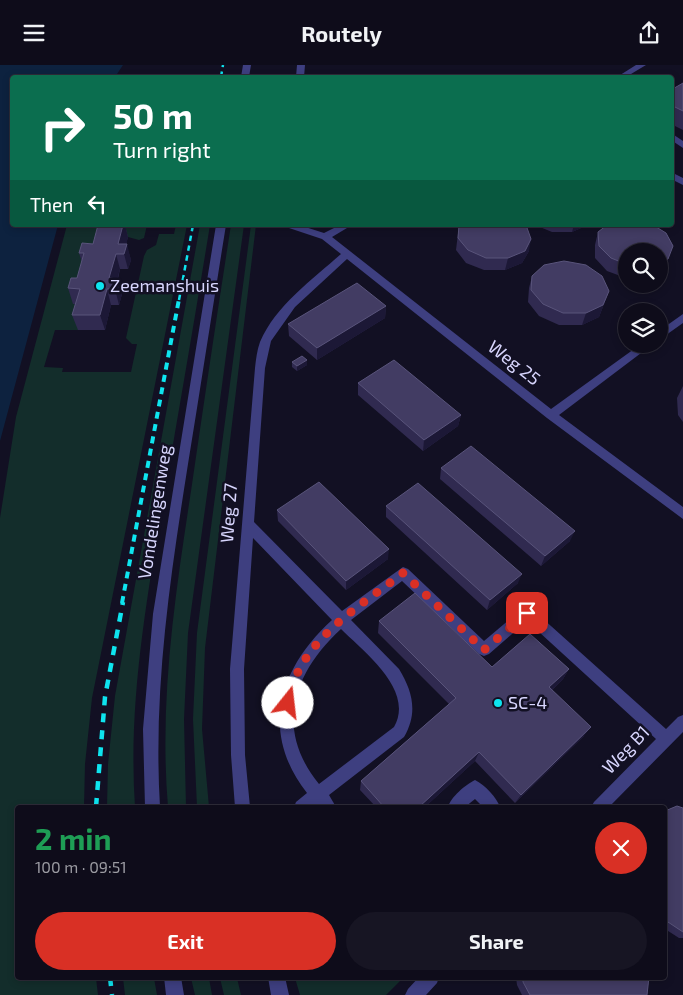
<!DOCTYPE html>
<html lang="en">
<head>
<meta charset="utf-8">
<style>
	:root { --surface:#0e0c1a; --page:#171523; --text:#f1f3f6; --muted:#9b9ba2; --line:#2e2c39; --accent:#d93025 }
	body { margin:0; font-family:"Exo 2",sans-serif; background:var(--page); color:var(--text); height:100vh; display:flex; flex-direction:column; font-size:19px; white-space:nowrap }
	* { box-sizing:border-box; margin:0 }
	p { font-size:16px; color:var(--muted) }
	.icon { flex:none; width:28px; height:28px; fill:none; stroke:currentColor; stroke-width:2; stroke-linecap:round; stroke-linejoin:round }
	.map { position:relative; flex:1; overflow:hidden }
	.drawer { position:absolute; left:15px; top:740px; width:652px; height:175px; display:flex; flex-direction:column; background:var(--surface); border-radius:5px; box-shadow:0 2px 8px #0003,0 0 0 1px var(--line) }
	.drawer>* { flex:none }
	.hud { position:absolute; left:10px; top:10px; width:664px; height:152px; border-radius:5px; box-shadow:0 2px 8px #0003,0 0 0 1px var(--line); background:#0b6e4f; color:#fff; overflow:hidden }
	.tools { position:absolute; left:618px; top:178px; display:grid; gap:10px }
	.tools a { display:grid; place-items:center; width:50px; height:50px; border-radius:50%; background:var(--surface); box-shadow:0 2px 8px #0003,0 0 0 1px var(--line); font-size:25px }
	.pin { position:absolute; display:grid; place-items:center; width:42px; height:42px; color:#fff; margin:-21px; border-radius:10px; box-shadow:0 2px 8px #0006 }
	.me { position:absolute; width:55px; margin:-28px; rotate:16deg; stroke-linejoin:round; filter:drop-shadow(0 0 4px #0008) }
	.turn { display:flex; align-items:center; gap:18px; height:105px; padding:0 20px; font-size:22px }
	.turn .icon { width:65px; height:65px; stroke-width:2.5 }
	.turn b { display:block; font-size:35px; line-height:42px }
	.then { display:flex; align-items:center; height:48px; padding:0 20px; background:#0003; gap:10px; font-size:19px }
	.round { display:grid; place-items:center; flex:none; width:52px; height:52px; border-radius:26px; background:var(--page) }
	.headline { display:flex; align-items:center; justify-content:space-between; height:85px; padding:0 20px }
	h1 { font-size:30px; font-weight:700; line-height:38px; color:#1e9e55 }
	.primary-button { display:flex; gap:10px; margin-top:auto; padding:10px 20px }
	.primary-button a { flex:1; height:58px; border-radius:30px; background:var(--accent); color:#fff; font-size:20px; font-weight:700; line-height:58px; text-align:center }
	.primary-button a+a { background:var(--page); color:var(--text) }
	header { display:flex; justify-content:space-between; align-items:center; height:65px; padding:0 20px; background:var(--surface); font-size:22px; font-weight:700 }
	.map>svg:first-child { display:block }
	.green { fill:#132d2b }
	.water { fill:#0d223f }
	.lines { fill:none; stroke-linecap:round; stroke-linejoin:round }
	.minor { fill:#3e3f80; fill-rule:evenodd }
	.rail-far2 { stroke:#0ee4ef; stroke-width:2.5; stroke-dasharray:5.5 4.5; stroke-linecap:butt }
	.rail-far1 { stroke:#0ee4ef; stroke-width:4; stroke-dasharray:7 5.5; stroke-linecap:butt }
	.rail { stroke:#0ee4ef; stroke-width:4.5; stroke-dasharray:9 8; stroke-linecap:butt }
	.wall { fill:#302a50 }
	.shaded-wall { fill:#1c1836 }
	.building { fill:#423c63; stroke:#59547b }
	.route { stroke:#d93025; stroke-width:9; stroke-dasharray:0 16.2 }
	.poi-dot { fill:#0ee4ef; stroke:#121023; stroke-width:2 }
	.labels { text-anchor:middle; stroke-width:5; stroke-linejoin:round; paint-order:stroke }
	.poi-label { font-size:18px; fill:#d7d5fd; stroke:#121023; text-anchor:start }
	.street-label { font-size:18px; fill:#d7d5fd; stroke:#121023 }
</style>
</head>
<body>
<header><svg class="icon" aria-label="menu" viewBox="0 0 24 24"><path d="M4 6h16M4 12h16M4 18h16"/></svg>Routely<svg class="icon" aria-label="share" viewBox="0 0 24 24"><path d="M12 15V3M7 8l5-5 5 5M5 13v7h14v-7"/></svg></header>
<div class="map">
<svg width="683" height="930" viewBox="0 0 683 930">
	<rect width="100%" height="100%" fill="#121023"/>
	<path class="green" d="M67,160h80l-3,13 -5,2 -11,-3h-24l-26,93h-23l-11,37 19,1 -1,4h69l6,-28h-5l-6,-6 18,-82 3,-6 9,-5 3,-11h15l2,-9h11l-95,473 -7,66 -1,43h-66v170l78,1 2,17h-98v-477l16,-101z
		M200,160h10c-15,92 -31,185 -47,277 -17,101 -35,203 -28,305h-28l1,-43 7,-68z
		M231,160h13l-56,408 -4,86 2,88h-18c-9,-106 7,-211 23,-316 13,-89 26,-177 40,-266z
		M251,160h5l-51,423 -3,81 7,78h-12l-4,-88 4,-86z
		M123,913h31l3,17h-32z
		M191,913h18l3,17h-17z
		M220,913h17l4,17h-17z
		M295,913v-1l108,1 -17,17h-86z"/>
	<path class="water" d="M0,0h123l-8,12h-103v148h46l-58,216z"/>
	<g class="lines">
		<path class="minor" d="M243,0h8l-2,12h-8z
			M297,0h8l-1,12h-8z
			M636,0h10l-20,12h-9z
			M671,68l12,8v7l-12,-8z
			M671,107l12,6v7l-12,-6z
			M216,160h10c-13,80 -25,160 -38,239 -18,114 -35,227 -28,343h-15l-2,-78 10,-115z
			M284,160h15l25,8 16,-8h12l-20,12 219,172 90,-65h12l-94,71 124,92v12l-136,-101 -200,-159 -52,48 -24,34 -6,27 -11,154 88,89 61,-44 5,2 76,72 38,-32 5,-2 5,2 134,120 12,-12 5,-2v17l-74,75h-18l3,-5 62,-63 -129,-118 -38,33 -5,2 -5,-2 -77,-73 -51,39 48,49c14,23 19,44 5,68l-75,58 7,12h-16l-3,-3 -4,3h-19l2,-5 11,-9c-48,-61 -28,-125 25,-173l-79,-82 -9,131 1,86 5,52h-15l-4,-52 -1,-86 25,-301c1,-9 2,-18 5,-26 16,-37 52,-62 81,-88l-19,-15 -36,-12zM341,564c23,23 74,61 53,98l-75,57c-45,-55 -26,-111 22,-155z
			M683,249v9l-24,17v-9z
			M475,715c10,5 22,18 25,27h-17l-8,-8 -10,8h-17c3,-10 17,-22 27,-27z
			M164,912h17l3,18h-18z
			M268,912h17l4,18h-18z
			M419,912h20l-2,6 -11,12h-21l3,-6z"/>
		<path class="rail-far2" d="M221,12l2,-12
			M179,235l14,-75"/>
		<path class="rail-far1" d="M122,538l57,-304"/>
		<path class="rail" d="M96,742l9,-110 18,-95
			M110,912l2,18"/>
	</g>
	<path class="wall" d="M683,18v47l-12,-6v-34z
		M98,160h27l3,12 -2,7 5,16 -3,9h-8l-2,10 4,15 -3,11h-8l-6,25h-27l-6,-15 3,-11h-2l-5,-16 9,-10 5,-16 -3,-9 14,-9z
		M459,160l70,26 -7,12 -17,7h-21l-18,-7 -10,-13z
		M535,160h53l-16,7h-20z
		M607,160h46l13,8 7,13 -10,25 -4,2v-22h-33v27l-19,-7 -12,-13v-13l3,-13z
		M532,211l77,15 -10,26 -17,8h-23l-20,-9 -11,-14 1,-14z
		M386,241l-1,12 -68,42 -28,-24 -1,-12z
		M292,297l15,3 -10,6 -5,-4z
		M358,318l103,32 -3,11 -35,25 -65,-56z
		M683,321v36l-5,-7 -1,-17z
		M441,403l129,73 -29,25 -101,-87z
		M386,441l132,77 -31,27 -101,-93z
		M277,445l111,49 -42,31 -68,-69z
		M379,556l113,46 77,2 -6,10 -11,11 32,46 -69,67 -40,-42 -50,46h-49l-16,-17 1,-9 88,-77 -71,-71z
		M683,743v130h-4l-14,-9v-118z
		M516,912h133l-2,18h-125l-5,-10z"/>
	<path class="shaded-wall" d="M123,160h2l3,12 -4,17 -6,-10z
		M574,160h14l-16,7z
		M531,174l-2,12 -7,12 -17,7 3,-12z
		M127,179l4,16 -3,9 -4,-15z
		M116,189l4,15 -4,15 2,-5 4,15 -3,11 -4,-16 -6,-11z
		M668,194l-5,12 -4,2v-10z
		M107,224l4,16 -6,25 -5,-15z
		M609,226l-10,26 -17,8 4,-12z
		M386,241l-1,12 -68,42v-12z
		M307,295v5l-10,6v-5z
		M461,350l-3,11 -35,25 1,-11z
		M575,466l-5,10 -29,25 4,-10z
		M389,484l-1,10 -42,31v-9z
		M522,509l-4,9 -31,27 3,-10z
		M569,604l-6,10 -20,19 6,-11z
		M591,662l-7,9 -69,67 6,-8z
		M479,687l-4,9 -50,46h-6z"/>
	<path class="building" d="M683,18v28l-12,-6v-15z
		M98,160h25l-5,19h9l-3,10h-8l-7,24 9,1 -3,10h-8l-7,26h-28l8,-26 -12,-1 3,-10h6l7,-25h-5l3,-10 11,1z
		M459,160h67l5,14 -6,12 -17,7h-22l-18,-8 -10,-12z
		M607,160h46l13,8 7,13 -5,13 -9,4v-12h-33v13l-15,-6 -12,-12 -1,-14z
		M564,196l22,4 16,11 7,15 -6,14 -17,8h-23l-20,-9 -12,-14 1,-14 12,-11z
		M357,218l29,23 -69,42 -29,-24z
		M302,291l5,4 -10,6 -5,-4z
		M394,295l67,55 -37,25 -66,-57z
		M471,381l104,85 -30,25 -104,-88z
		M319,417l70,67 -43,32 -69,-71z
		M418,418l104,91 -32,26 -104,-94z
		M415,528l77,74 38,-33 39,35 -20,18 42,40 -70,68 -42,-43 -60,55h-35l-23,-26 95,-83 -77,-77z
		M677,741l6,2v124l-18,-12v-109z
		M523,912h126l-2,18h-117l-7,-13z"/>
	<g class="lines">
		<path class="route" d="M288,638c10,-62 70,-95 115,-130l81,77 43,-37"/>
	</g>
	<g class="poi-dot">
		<circle cx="100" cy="221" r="5"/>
		<circle cx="498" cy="638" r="5"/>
	</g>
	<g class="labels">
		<g class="poi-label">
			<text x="110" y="227">Zeemanshuis</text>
			<text x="508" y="644">SC-4</text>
		</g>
		<g class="street-label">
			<text transform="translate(514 298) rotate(38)" y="6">Weg 25</text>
			<text transform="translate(155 447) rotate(-81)" y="6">Vondelingenweg</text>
			<text transform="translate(229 448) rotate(-86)" y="6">Weg 27</text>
			<text transform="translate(626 685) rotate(-46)" y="6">Weg B1</text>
		</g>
	</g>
</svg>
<div class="tools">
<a><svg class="icon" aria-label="search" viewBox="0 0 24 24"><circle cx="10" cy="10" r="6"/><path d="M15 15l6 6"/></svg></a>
<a><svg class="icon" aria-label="layers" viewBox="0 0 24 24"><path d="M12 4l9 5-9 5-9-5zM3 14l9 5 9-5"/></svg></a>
</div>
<div class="pin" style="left:527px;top:548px;background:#d93025"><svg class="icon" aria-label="arrive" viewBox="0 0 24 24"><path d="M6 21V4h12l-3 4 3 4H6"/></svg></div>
<svg class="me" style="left:288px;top:638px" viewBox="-20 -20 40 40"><circle r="19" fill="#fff"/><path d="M0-13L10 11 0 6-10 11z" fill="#d93025"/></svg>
<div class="hud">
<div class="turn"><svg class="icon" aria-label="right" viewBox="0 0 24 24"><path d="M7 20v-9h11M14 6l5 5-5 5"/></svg><div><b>50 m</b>Turn right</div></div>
<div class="then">Then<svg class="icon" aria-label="left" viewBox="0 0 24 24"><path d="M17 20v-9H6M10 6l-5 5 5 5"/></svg></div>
</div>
<section class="drawer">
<div class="headline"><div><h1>2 min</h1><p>100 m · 09:51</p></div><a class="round" style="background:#d93025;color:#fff"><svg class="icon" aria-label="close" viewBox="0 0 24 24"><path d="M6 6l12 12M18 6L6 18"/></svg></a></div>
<div class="primary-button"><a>Exit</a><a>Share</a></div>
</section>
</div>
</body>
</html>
